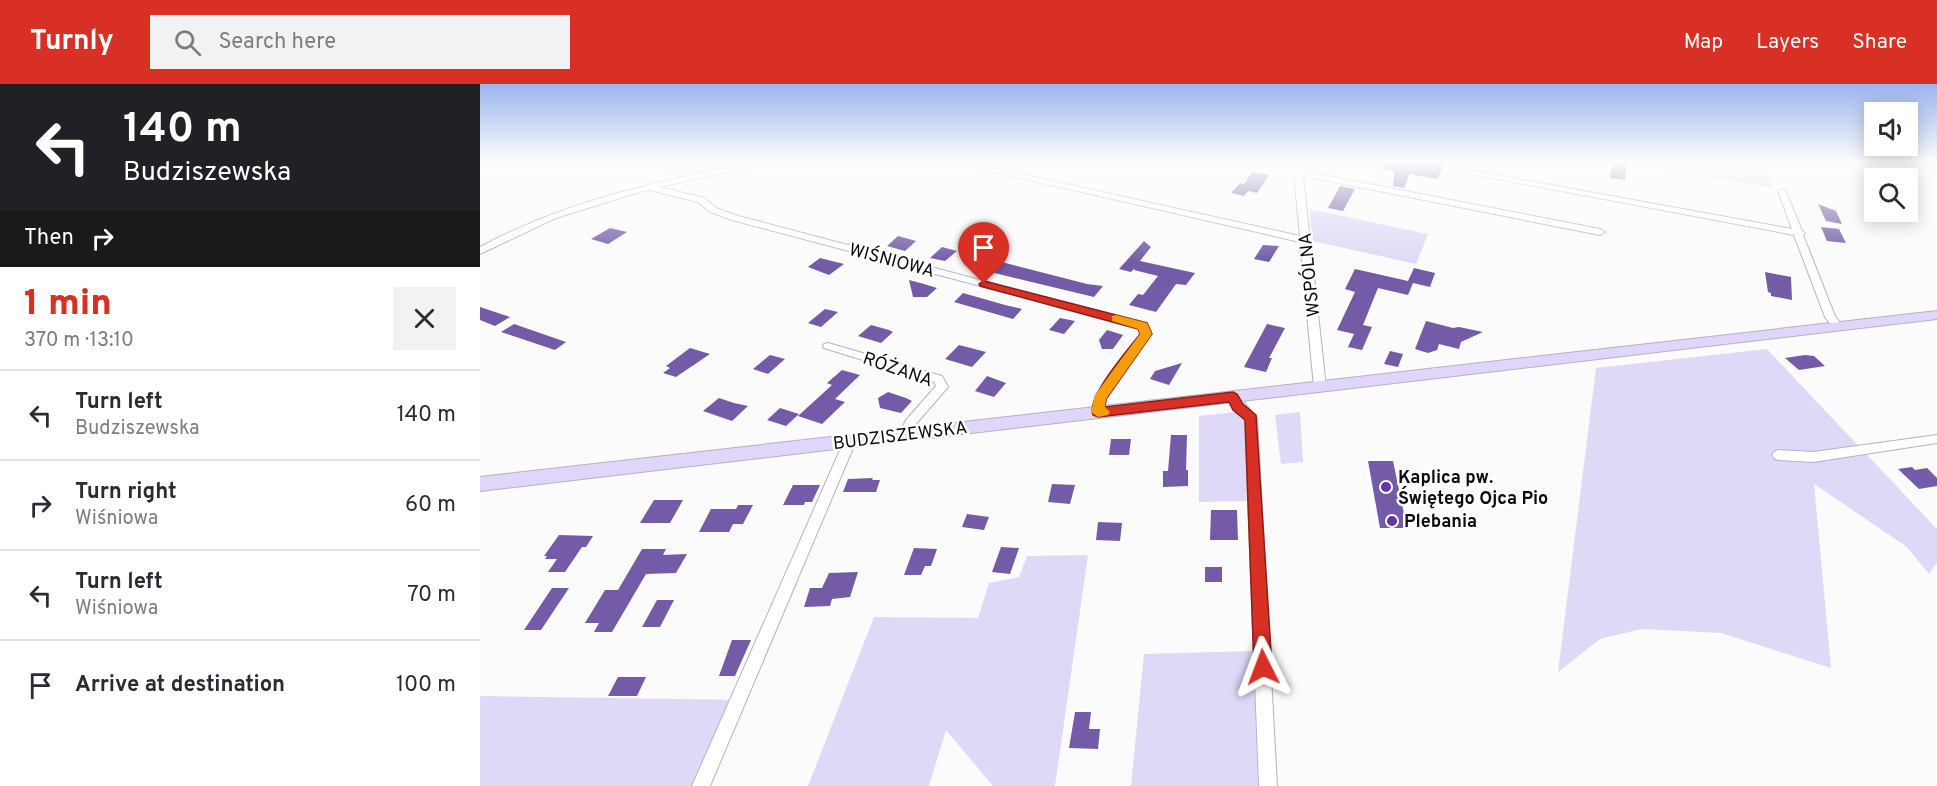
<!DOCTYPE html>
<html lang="en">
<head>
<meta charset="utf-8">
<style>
	:root { --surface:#fff; --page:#f2f2f3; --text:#2b2b33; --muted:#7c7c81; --line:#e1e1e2; --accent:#d93025 }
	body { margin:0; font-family:Overpass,sans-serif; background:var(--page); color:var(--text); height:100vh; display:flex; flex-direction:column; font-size:22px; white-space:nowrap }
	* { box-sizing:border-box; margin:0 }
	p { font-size:20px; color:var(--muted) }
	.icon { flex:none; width:33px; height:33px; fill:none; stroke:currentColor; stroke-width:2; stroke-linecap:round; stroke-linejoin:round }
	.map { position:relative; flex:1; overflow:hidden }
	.panel { display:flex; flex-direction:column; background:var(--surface); width:480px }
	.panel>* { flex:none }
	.hud { background:#202124; color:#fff; overflow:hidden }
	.fabs { position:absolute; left:1384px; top:18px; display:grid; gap:12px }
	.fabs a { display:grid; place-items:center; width:54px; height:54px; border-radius:0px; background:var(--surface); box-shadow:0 3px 15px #0003; font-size:30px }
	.pin { position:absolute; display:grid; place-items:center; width:51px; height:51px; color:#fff; margin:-62px -26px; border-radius:50% 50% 50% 0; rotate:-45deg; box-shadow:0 0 6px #0007 }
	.pin .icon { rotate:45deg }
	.me { position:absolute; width:66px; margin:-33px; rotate:357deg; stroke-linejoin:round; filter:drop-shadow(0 0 4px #0008) }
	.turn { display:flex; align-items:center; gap:21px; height:126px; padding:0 24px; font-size:27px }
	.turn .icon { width:78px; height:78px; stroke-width:2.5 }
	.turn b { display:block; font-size:42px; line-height:51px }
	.then { display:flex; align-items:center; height:57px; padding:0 24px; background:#0003; gap:12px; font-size:22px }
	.round { display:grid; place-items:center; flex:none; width:63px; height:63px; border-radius:0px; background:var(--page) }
	.head { display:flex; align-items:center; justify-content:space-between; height:102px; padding:0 24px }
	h1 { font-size:36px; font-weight:800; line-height:45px; color:var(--accent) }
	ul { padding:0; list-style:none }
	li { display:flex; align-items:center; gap:18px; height:90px; padding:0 24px; border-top:2px solid var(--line) }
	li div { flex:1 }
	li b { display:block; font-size:22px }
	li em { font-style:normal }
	header { display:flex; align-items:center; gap:36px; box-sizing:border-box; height:84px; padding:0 30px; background:var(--accent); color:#fff }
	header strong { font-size:28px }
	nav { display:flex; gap:33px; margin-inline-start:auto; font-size:21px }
	.search { width:420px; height:54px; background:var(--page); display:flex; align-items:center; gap:15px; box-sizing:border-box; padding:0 21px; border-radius:0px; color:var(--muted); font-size:22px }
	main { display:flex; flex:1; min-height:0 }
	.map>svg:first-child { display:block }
	.green { fill:#e0d8f7 }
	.building { fill:#735ba7 }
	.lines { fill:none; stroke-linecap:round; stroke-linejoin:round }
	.street-casing { stroke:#b6b0c7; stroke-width:2 }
	.secondary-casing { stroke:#b6b0c7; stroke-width:2 }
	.street { fill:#fff; fill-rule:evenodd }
	.secondary { fill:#e2d5fa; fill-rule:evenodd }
	.route { fill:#d93025; stroke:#8d1f18; stroke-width:1.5 }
	.slow { fill:#f59e0b }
	.poi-dot { fill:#6535ac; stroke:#fff; stroke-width:2 }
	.labels { text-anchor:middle; stroke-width:5; stroke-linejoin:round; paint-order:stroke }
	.street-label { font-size:18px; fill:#0d0b12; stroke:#fff }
	.poi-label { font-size:18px; font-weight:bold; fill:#0d0b12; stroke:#fff; text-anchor:start }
</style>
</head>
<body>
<header>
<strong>Turnly</strong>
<div class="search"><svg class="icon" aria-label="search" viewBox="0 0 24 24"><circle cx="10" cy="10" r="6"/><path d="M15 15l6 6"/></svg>Search here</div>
<nav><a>Map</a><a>Layers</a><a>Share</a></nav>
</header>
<main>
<section class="panel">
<div class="hud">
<div class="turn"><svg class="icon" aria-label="left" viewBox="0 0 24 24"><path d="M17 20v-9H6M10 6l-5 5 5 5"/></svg><div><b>140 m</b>Budziszewska</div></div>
<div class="then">Then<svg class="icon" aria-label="right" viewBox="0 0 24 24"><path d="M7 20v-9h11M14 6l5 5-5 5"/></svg></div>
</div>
<div class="head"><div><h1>1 min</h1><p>370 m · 13:10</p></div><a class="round"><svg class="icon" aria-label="close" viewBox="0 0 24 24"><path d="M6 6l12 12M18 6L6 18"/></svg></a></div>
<ul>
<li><svg class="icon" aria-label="left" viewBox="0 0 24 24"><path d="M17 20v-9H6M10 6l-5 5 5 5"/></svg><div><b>Turn left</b><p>Budziszewska</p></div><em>140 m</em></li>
<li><svg class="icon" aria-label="right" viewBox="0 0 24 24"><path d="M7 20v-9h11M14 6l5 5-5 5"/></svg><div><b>Turn right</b><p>Wiśniowa</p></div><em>60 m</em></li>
<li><svg class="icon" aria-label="left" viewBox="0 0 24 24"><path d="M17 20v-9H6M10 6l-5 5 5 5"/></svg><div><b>Turn left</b><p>Wiśniowa</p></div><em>70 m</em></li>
<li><svg class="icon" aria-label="arrive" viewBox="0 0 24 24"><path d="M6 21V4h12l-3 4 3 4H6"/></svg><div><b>Arrive at destination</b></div><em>100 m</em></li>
</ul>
</section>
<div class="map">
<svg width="1457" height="702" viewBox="0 0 1457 702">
	<rect width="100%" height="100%" fill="#fbfbfb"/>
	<path class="green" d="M164,79h110l-61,12z
		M1152,79h89l43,7 9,18z
		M829,125l119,25 -12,30 -103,-23z
		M1287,265l170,180v33l-8,12 -22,-27 -93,-63 17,184 -110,-35 -79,-4 -42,10 -42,33 38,-304z
		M764,327l3,90 -48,1v-86z
		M820,328l3,50 -22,2 -6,-49z
		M608,471l-33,231h-62l-47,-56 -17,56h-121l66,-169 104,1 11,-35 30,-6 8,-21z
		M773,567l5,135h-127l13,-132z
		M0,612l266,4 -36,86h-230z"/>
	<path class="building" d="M904,79h61l-8,16 -27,-5 -6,14 -11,-2 1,-15 -11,-2z
		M1132,79h15l-2,17 -15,-2z
		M772,88l17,3 -12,18 -9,-2 -4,5 -13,-3 9,-10 4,1z
		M860,102l15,3 -12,22 -15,-3z
		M1338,120l18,7 6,13 -16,-3z
		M1341,143l18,2 7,14 -19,-2z
		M130,144l17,4 -19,12 -17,-5z
		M418,152l18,5 -11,10 -18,-5z
		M664,157l7,6 -11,14 55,12 -9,12 -10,-1 -20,28 -27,-7 9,-11 5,1 15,-19 -24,-6 1,-2 -4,4 -12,-3z
		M783,161l16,1 -10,16 -15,-3z
		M462,163l15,4 -12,10 -15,-3z
		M340,174l24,6 -15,11 -21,-8z
		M518,177l89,23 16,2 -9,11 -108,-26z
		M934,184l21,5 -5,14 -17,-4 -5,12 -30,-7 -15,37 9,2 -10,23 -14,-3 6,-13 -17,-4 18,-38 -10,-3 10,-20 53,12z
		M1285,188l26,5 1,23 -21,-4v-3l-3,-1z
		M429,196l15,4 13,4 -10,9h-14z
		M483,209l42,12 17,4 -9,10 -59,-17z
		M0,223l30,10 -15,9 -15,-6z
		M345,225l13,3 -17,15 -13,-4z
		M580,234l15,3 -11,13 -15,-4z
		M946,237l27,7 6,-1 24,5 -22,10 -2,7 -20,-5 -2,6 -9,3 -13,-4z
		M34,240l52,18 -11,8 -54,-18z
		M787,240l18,4 -16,30h3l-6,14 -22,-5z
		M391,241l18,5 4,2 -12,11 -23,-7z
		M627,246l16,5 -10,14h-11l-3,-9z
		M479,261l27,7 -14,15 -27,-8z
		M210,264l20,6 -34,23 -13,-4 7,-5 -4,-2z
		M910,267l13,3 -5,13 -14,-3z
		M290,271l15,4 -17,15 -15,-5z
		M1325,271l9,1 11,10 -26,4 -14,-12z
		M702,279l-13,22 -19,-6 5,-8z
		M362,286l18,5 -25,24 10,3 -23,22 -24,-8 34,-31 -5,-2z
		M507,292l19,7 -12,14 -19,-6z
		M408,308l18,6 6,3 -11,12 -21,-5 -2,-10z
		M239,314l15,5 14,3 -16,15 -29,-10z
		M300,324l19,6 -13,12 -19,-6z
		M691,351h16l-1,35h2v16l-25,1v-16h5z
		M631,355h20l-2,16h-20z
		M888,377h25l14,67h-27z
		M1432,383l3,3 12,-2 10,10v8l-18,3 -21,-20z
		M393,394l-1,2h8l-4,12h-33l5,-13z
		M572,400l23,1 -5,19 -22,-2z
		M313,401h27l-8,17h-7l-1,3h-21z
		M174,416h29l-13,23h-30z
		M258,421h15l-10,19h-10l-4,8h-30l12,-23h25z
		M731,426h26l1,30h-28z
		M487,430l22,3 -5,13 -22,-3z
		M618,438l24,1 -2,18 -24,-1z
		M79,451l34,1 -7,11h-4l-17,25h-17l9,-13h-12l2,-3h-3z
		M521,463l18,1 -9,26 -18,-2z
		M434,464l23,1 -6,17h-6l-4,9h-17z
		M162,465h24l-3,6 24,-1 -11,19 -30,1 -34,58h-18l5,-9h-14l20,-33h13z
		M725,483h17v15h-17z
		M378,488l-8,25 -18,2 -2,7 -26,1 6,-19h12l7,-15z
		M72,504h17l-28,42h-17z
		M177,516h17l-14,27h-18z
		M252,556h19l-16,36h-16z
		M138,593h28l-9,19h-29z
		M595,628h16l-2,17h11l-2,20 -29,-1z"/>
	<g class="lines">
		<defs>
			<path id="street" d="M270,79h17l-107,24 44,11 12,10 22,8 409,108 4,10 -45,65 -2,13 -6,4 -6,-4 4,-17 45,-61 -2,-6 -407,-108 -22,-8 -12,-10 -49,-12 -6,1 -87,27 -76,36v-7c88,-47 173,-64 270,-84z
				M475,79h16l329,73 -7,-73h8l1,8 298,58 5,3 -5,3 -297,-59 23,211 -6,4 -6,-4 -14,-145z
				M972,83l340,62 -14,-38 7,-2 17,42 3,2 -2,2 32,81 8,11 -1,2h-8l-9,-12 -31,-82 -339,-64 -4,-2z
				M348,259l114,33 6,11 -33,38 -6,12h-8l-2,-3 7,-14 30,-34 -2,-4 -110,-34 -1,-2 1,-2z
				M753,309l4,1 20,24 20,368h-18l-14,-367 -18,-22z
				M1457,351v8l-124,19 -35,-2 -4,-2 -2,-3 2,-3 4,-2 35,2z
				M370,353l6,4 -146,345h-18l152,-345z"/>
			<path id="secondary" d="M1457,227v8l-1457,172v-14z"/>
		</defs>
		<use href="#street" class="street-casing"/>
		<use href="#secondary" class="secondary-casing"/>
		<use href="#street" class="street"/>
		<use href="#secondary" class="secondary"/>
	</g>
	<linearGradient id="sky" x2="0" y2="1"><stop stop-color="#9bb4ee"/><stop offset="0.44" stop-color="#fdfdfd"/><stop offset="1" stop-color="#fdfdfd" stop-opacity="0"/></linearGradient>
	<rect width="1457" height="178" fill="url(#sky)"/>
	<path class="route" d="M504,197l163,42 5,11 -46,65 -1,8 128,-15 4,2 6,10 13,11 16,252 -3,6 -6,2 -6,-2 -3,-6 -9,-247 -12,-10 -4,-8 -131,15 -5,-2c-7,-18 35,-65 47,-81l-2,-5 -158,-43 -1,-2z"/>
	<path class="slow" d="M636,231l31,8 5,11 -46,65 -1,8 5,5 -2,3 -10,2 -7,-5 4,-17 45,-61 -2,-5 -26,-8v-5z"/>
	<g class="poi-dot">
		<circle cx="906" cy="403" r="6"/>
		<circle cx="912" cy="437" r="6"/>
	</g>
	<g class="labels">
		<g class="street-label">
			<text transform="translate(412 176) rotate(15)" y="6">WIŚNIOWA</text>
			<text transform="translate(829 191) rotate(-96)" y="6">WSPÓLNA</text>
			<text transform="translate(418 285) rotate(19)" y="6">RÓŻANA</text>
			<text transform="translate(420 351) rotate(-7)" y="6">BUDZISZEWSKA</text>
		</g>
		<g class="poi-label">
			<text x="918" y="399">Kaplica pw.<tspan x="918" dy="21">Świętego Ojca Pio</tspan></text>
			<text x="924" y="443">Plebania</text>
		</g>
	</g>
</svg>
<div class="fabs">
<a><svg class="icon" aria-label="sound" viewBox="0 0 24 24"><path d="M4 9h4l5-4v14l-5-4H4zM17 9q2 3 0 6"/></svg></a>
<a><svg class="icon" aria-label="search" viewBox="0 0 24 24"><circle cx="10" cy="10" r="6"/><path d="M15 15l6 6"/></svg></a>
</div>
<div class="pin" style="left:504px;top:200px;background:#d93025"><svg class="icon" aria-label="arrive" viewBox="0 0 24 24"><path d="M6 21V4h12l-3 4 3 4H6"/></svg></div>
<svg class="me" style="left:783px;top:583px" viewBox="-20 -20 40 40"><path d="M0-17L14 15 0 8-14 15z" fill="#d93025" stroke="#fff" stroke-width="4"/></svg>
</div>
</main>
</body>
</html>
